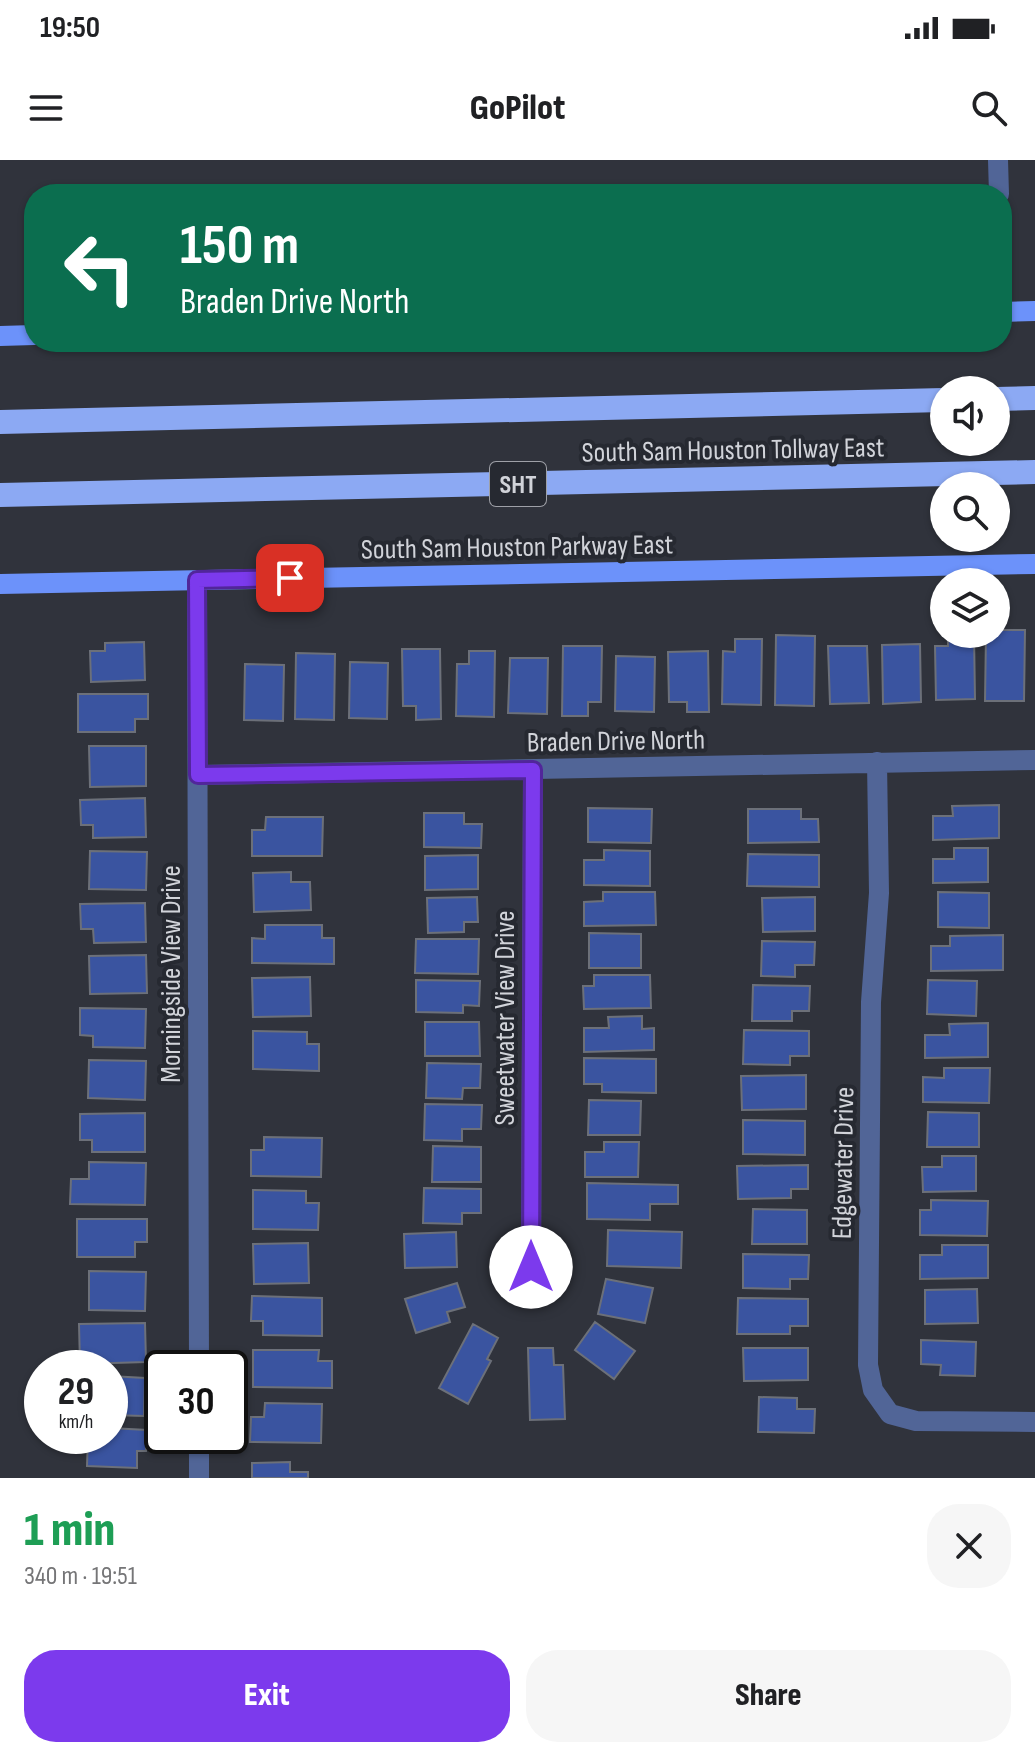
<!DOCTYPE html>
<html lang="en">
<head>
<meta charset="utf-8">
<style>
	:root { --surface:#fff; --page:#f6f6f6; --text:#202124; --muted:#757577; --accent:#7c3aed }
	body { margin:0; font-family:"Sofia Sans Condensed",sans-serif; background:var(--page); color:var(--text); height:100vh; display:flex; flex-direction:column; font-size:30px; white-space:nowrap }
	* { box-sizing:border-box; margin:0 }
	p { font-size:26px; color:var(--muted) }
	.icon { flex:none; width:44px; height:44px; fill:none; stroke:currentColor; stroke-width:2; stroke-linecap:round; stroke-linejoin:round }
	.map { position:relative; height:1318px; overflow:hidden }
	.details { display:flex; flex-direction:column; background:var(--surface); flex:1 }
	.details>* { flex:none }
	.hud { position:absolute; left:24px; top:24px; width:988px; height:168px; border-radius:32px; box-shadow:0 2px 6px #0004; background:#0b6e4f; color:#fff; overflow:hidden }
	.controls { position:absolute; left:930px; top:216px; display:grid; gap:16px }
	.controls a { display:grid; place-items:center; width:80px; height:80px; border-radius:50%; background:var(--surface); box-shadow:0 2px 6px #0004; font-size:40px }
	.speed { position:absolute; left:24px; top:1190px; display:flex; gap:16px; font-size:40px; font-weight:700; text-align:center }
	.speed>* { display:grid; place-content:center; width:104px; height:104px; border-radius:50%; background:var(--surface); box-shadow:0 2px 6px #0004; line-height:1 }
	.speed small { font-size:20px; font-weight:400 }
	.speed .limit { border:4px solid #111; border-radius:12px; background:#fff; color:#111 }
	.pin { position:absolute; display:grid; place-items:center; width:68px; height:68px; color:#fff; margin:-34px; border-radius:16px; box-shadow:0 4px 12px #0006 }
	.me { position:absolute; width:88px; margin:-44px; rotate:0deg; stroke-linejoin:round; filter:drop-shadow(0 0 6px #0008) }
	.turn { display:flex; align-items:center; gap:28px; height:168px; padding:0 24px; font-size:36px }
	.turn .icon { width:104px; height:104px; stroke-width:2.5 }
	.turn b { display:block; font-size:56px; line-height:68px }
	.round { display:grid; place-items:center; flex:none; width:84px; height:84px; border-radius:32px; background:var(--page) }
	.summary { display:flex; align-items:center; justify-content:space-between; height:136px; padding:0 24px }
	h1 { font-size:48px; font-weight:800; line-height:60px; color:#1e9e55 }
	.button { display:flex; gap:16px; margin-top:auto; padding:16px 24px }
	.button a { flex:1; height:92px; border-radius:32px; background:var(--accent); color:#fff; font-size:32px; font-weight:800; line-height:92px; text-align:center }
	.button a+a { background:var(--page); color:var(--text) }
	.status { display:flex; justify-content:space-between; align-items:center; height:56px; padding:0 40px; background:var(--surface); direction:ltr }
	.status svg { height:22px; fill:currentColor }
	header { display:flex; justify-content:space-between; align-items:center; height:104px; padding:0 24px; background:var(--surface); font-size:36px; font-weight:800 }
	.map>svg:first-child { display:block }
	.building { fill:#3a54a0; stroke:#6c7079; stroke-width:2 }
	.lines { fill:none; stroke-linecap:round; stroke-linejoin:round }
	.minor { stroke:#516597; stroke-width:20 }
	.major { stroke:#6c92fa; stroke-width:20 }
	.highway { stroke:#8ca9f3; stroke-width:24 }
	.route-casing { stroke:#51269a; stroke-width:20 }
	.route { stroke:#7c3aed; stroke-width:14 }
	.labels { text-anchor:middle; stroke-width:8; stroke-linejoin:round; paint-order:stroke }
	.shield { fill:#262931; stroke:#9ea0a7; stroke-width:2 }
	.shield-label { font-size:26px; font-weight:bold; fill:#d1d3d9 }
	.street-label { font-size:28px; fill:#d1d3d9; stroke:#262931 }
</style>
</head>
<body>
<div class="status"><b>19:50</b><svg viewBox="0 0 49 12"><path d="M0 12V9h3v3zM5 12V6h3v6zM10 12V3h3v9zM15 12V0h3v12zM26 1h20v11H26zM47 4h2v5h-2z"/></svg></div>
<header><svg class="icon" aria-label="menu" viewBox="0 0 24 24"><path d="M4 6h16M4 12h16M4 18h16"/></svg>GoPilot<svg class="icon" aria-label="search" viewBox="0 0 24 24"><circle cx="10" cy="10" r="6"/><path d="M15 15l6 6"/></svg></header>
<div class="map">
<svg width="1035" height="1318" viewBox="0 0 1035 1318">
	<rect width="100%" height="100%" fill="#30333c"/>
	<path class="building" d="M996,470h29l-1,71h-39l1,-67h10z
		M948,474h26l1,65 -39,1 -1,-54h13z
		M776,475l39,1 -1,70 -39,-1z
		M735,479h27l-1,66 -39,-1 1,-53 12,1z
		M144,482l1,38 -54,2 -1,-31h15v-8z
		M920,484l1,58 -38,2 -1,-59z
		M563,486h39l-1,56h-13v14h-26z
		M828,486h39l2,57 -39,1z
		M402,489h38l1,70 -25,1v-14h-13z
		M469,491h26l-1,66 -38,-1 1,-52h12z
		M708,491l1,61h-22v-10h-18l-1,-50z
		M296,493l39,1 -1,66 -39,-1z
		M616,496l39,1 -1,55 -39,-1z
		M510,498h38l-1,56 -39,-1z
		M350,502l38,1 -1,56 -38,-1z
		M245,504l39,1 -1,56 -39,-1z
		M78,534h70v25h-13v13h-57z
		M89,586h57v40l-56,1z
		M145,638l1,39 -53,1v-13h-12l-1,-25z
		M999,645v33l-66,2v-24h20l-1,-10z
		M588,648l64,1 -1,34 -63,-1z
		M748,649h53v10h17l1,23 -71,1z
		M424,653h40v11h18l-1,24 -57,-1z
		M266,657h57l-1,39h-70v-26h13z
		M954,688h34v34l-55,1v-24h21z
		M604,690l46,1v35l-66,-1v-25h20z
		M90,691l57,1 -1,38 -57,-1z
		M748,694l71,1v32l-72,-1z
		M478,695v34l-53,1v-34z
		M291,712v10h19l1,28 -57,2 -1,-39z
		M603,732h52l1,33 -72,1v-24l19,-1z
		M938,732l51,1v35l-51,-1z
		M477,737l1,25h-14v10l-36,1 -1,-35z
		M815,737v34l-52,1 -1,-34z
		M145,743l1,39 -52,1 -1,-14h-12l-1,-25z
		M265,765h57v13h12v26l-82,-1v-25l13,1z
		M589,773l52,1v34h-52z
		M1003,775v35l-72,1v-25h19v-10z
		M416,779h63l-1,35 -63,-1z
		M762,781l53,1 -1,23h-19v12l-34,-1z
		M146,795l1,38 -57,1 -1,-38z
		M594,815h56l1,33 -67,1 -1,-23h11z
		M310,817l1,39 -58,1 -1,-39z
		M416,820l64,1 -1,25 -16,-1v8l-47,-1z
		M928,820l49,1 -1,35 -49,-2z
		M753,825l57,1 -1,25h-17v10h-40z
		M80,848l66,1 -1,39 -52,-1v-11l-13,-1z
		M642,856v13l12,-1v22l-70,2v-24h25l-1,-11z
		M425,862h54l1,34h-55z
		M988,863v34l-63,1v-23h25l-1,-11z
		M744,870l65,1v25h-19v9l-47,-1z
		M253,871l54,1v12h12v27l-66,-2z
		M584,898l72,1v34l-54,-1v-8h-18z
		M89,900l57,1 -1,39 -57,-2z
		M427,903l54,1 -1,24h-17l-1,11 -36,-1z
		M944,908h46l-1,35 -66,-1v-25l21,1z
		M806,915v34l-64,1 -1,-34z
		M589,940l52,1 -1,34h-52z
		M425,944l57,1 -1,24h-19v12l-38,-1z
		M928,952l51,1v34h-52z
		M145,953v39h-53v-12h-12v-26z
		M743,960l62,1v34l-62,-1z
		M264,977l58,1 -1,39 -70,-1v-26h13z
		M604,982h35l-1,35h-53v-25h19z
		M433,986l48,1v35h-49z
		M942,996h34v35l-53,1 -1,-25h20z
		M89,1002l57,1 -1,42 -75,-1 1,-25h18z
		M808,1005v24h-17v9l-53,1 -1,-33z
		M587,1023l91,2v19h-28v16l-63,-1z
		M424,1028l57,1v24h-19v11l-39,-1z
		M253,1030l53,1v12h13l-1,27 -65,-1z
		M931,1040l57,1 -1,35 -67,-1v-25h11z
		M753,1049l54,1v34h-55z
		M77,1059h70v23h-12v15h-58z
		M608,1070l74,2 -1,36 -74,-2z
		M456,1072l1,35 -52,1 -1,-34z
		M308,1083l1,40 -55,1 -1,-40z
		M942,1085h46v33l-68,1v-24h22z
		M743,1094l66,1 -1,24h-18v10l-47,-1z
		M89,1111l57,1 -1,39 -56,-1z
		M606,1119l47,9 -8,35 -47,-9z
		M457,1123l8,24 -18,5 3,10 -34,11 -11,-34z
		M977,1129l1,34 -53,1v-34z
		M252,1136l70,2v38l-59,-1v-14h-12z
		M738,1138l70,1v27h-18v8h-53z
		M595,1162l40,29 -21,28 -39,-29z
		M145,1163l1,39 -66,2 -1,-40z
		M473,1164l25,14 -11,21 4,2 -23,43 -29,-16z
		M921,1180l55,2 -1,34 -35,-1 1,-10 -20,-1z
		M528,1188h25l1,17h9l2,54 -35,1z
		M743,1188h65v32l-64,1z
		M253,1190h66l-1,11h14v27l-79,-1z
		M110,1216l35,2 -1,38 -34,-1z
		M759,1237l38,1v11h18l-1,24 -56,-1z
		M265,1243l57,1 -1,39 -71,-1 1,-25h13z
		M110,1268l37,2 -1,21h-9v17l-50,-2 1,-30h22z
		M290,1302v10h18v6h-56v-15z"/>
	<g class="lines">
		<path class="minor" d="M998,0l1,34
			M197,420l2,788
			M877,602l2,131 -8,109 -3,363 5,25 17,24 26,7 119,1
			M198,615l837,-15
			M531,1107l2,-497
			M199,1276v42"/>
		<path class="major" d="M1002,152l33,-1
			M0,176l34,-1
			M0,424l1035,-20"/>
		<path class="highway" d="M996,239l39,-1
			M0,262l944,-22
			M0,335l1035,-23"/>
	</g>
	<g class="lines">
		<defs>
			<path id="route" d="M290,418l-93,2 1,195 335,-5 -2,497"/>
		</defs>
		<use href="#route" class="route-casing"/>
		<use href="#route" class="route"/>
	</g>
	<g class="labels">
		<rect class="shield" x="490" y="302" width="56" height="44" rx="6"/>
		<g class="shield-label">
			<text x="518" y="333">SHT</text>
		</g>
		<g class="street-label">
			<text transform="translate(733 289) rotate(-1)" y="10">South Sam Houston Tollway East</text>
			<text transform="translate(517 386) rotate(-1)" y="10">South Sam Houston Parkway East</text>
			<text transform="translate(616 580) rotate(-1)" y="10">Braden Drive North</text>
			<text transform="translate(170 814) rotate(-90)" y="10">Morningside View Drive</text>
			<text transform="translate(504 858) rotate(-90)" y="10">Sweetwater View Drive</text>
			<text transform="translate(842 1003) rotate(-89)" y="10">Edgewater Drive</text>
		</g>
	</g>
</svg>
<div class="controls">
<a><svg class="icon" aria-label="sound" viewBox="0 0 24 24"><path d="M4 9h4l5-4v14l-5-4H4zM17 9q2 3 0 6"/></svg></a>
<a><svg class="icon" aria-label="search" viewBox="0 0 24 24"><circle cx="10" cy="10" r="6"/><path d="M15 15l6 6"/></svg></a>
<a><svg class="icon" aria-label="layers" viewBox="0 0 24 24"><path d="M12 4l9 5-9 5-9-5zM3 14l9 5 9-5"/></svg></a>
</div>
<div class="speed"><div>29<small>km/h</small></div><div class="limit">30</div></div>
<div class="pin" style="left:290px;top:418px;background:#d93025"><svg class="icon" aria-label="arrive" viewBox="0 0 24 24"><path d="M6 21V4h12l-3 4 3 4H6"/></svg></div>
<svg class="me" style="left:531px;top:1107px" viewBox="-20 -20 40 40"><circle r="19" fill="#fff"/><path d="M0-13L10 11 0 6-10 11z" fill="#7c3aed"/></svg>
<div class="hud">
<div class="turn"><svg class="icon" aria-label="left" viewBox="0 0 24 24"><path d="M17 20v-9H6M10 6l-5 5 5 5"/></svg><div><b>150 m</b>Braden Drive North</div></div>
</div>
</div>
<section class="details">
<div class="summary"><div><h1>1 min</h1><p>340 m · 19:51</p></div><a class="round"><svg class="icon" aria-label="close" viewBox="0 0 24 24"><path d="M6 6l12 12M18 6L6 18"/></svg></a></div>
<div class="button"><a>Exit</a><a>Share</a></div>
</section>
</body>
</html>
